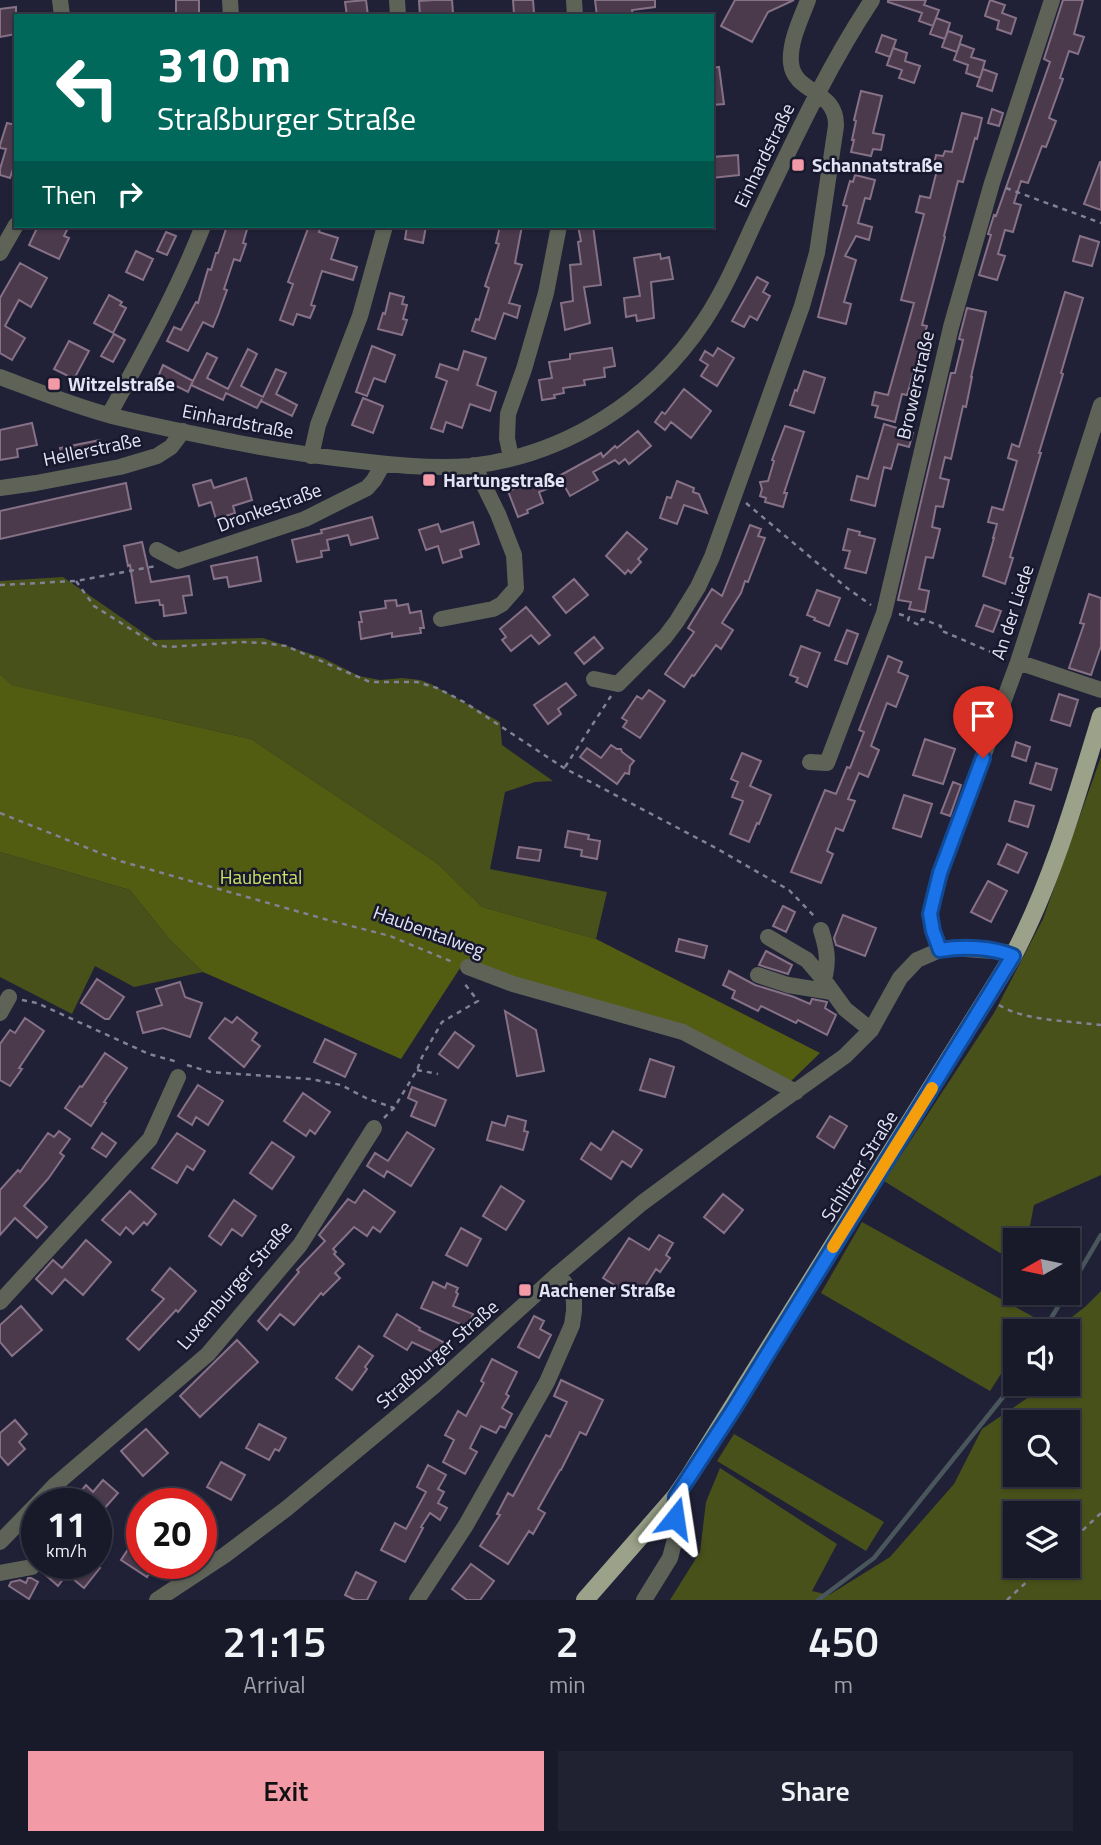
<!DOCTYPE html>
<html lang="en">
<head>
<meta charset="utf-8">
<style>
	:root { --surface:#181929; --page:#212231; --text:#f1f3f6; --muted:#9fa0a8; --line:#363846; --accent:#f39aa7 }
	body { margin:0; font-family:"Titillium Web",sans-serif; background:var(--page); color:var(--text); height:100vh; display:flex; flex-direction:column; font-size:26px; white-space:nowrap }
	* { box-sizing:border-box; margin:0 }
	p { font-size:23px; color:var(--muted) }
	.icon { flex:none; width:38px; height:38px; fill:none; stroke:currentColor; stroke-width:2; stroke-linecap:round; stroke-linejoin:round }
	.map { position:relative; height:1600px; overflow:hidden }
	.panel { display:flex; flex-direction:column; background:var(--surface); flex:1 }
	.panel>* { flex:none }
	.hud { position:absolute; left:14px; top:14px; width:700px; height:214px; border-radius:0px; box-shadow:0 2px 5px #0004,0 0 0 2px var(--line); background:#00695c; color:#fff; overflow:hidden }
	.needle { width:46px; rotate:261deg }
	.controls { position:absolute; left:1003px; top:1228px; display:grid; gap:14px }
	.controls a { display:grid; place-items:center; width:77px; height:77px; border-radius:0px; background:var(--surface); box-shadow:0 2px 5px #0004,0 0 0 2px var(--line); font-size:35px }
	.speed { position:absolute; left:21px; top:1488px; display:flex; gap:14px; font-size:35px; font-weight:700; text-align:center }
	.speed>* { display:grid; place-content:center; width:91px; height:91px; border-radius:50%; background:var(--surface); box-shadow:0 2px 5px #0004,0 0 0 2px var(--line); line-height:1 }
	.speed small { font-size:18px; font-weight:400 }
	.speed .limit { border:10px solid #d22; background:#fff; color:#111 }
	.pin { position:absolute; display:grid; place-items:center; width:60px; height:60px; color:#fff; margin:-72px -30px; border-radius:50% 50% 50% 0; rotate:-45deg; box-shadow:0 0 7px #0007 }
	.pin .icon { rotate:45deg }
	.me { position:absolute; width:77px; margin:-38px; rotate:15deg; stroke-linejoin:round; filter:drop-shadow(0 0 5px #0008) }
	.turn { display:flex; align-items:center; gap:24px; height:147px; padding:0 28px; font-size:32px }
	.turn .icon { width:91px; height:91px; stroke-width:2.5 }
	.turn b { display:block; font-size:49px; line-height:60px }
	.then { display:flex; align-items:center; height:66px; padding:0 28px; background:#0003; gap:14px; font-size:26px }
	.eta { display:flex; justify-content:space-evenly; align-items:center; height:119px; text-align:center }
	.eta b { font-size:42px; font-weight:600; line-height:49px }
	.action { display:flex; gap:14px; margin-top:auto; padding:14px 28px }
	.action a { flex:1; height:80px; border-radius:0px; background:var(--accent); color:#111; font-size:28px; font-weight:600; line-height:80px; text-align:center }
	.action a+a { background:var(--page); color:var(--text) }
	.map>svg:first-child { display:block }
	.green { fill:#49511a; fill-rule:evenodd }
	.forest { fill:#535d11 }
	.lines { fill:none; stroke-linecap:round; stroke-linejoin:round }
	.stream { stroke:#49565c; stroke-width:4.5 }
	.building { fill:#4b394c; stroke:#867187; stroke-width:2 }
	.path { stroke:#818295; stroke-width:2.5; stroke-dasharray:5 5; stroke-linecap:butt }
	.minor { stroke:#5f6357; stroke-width:16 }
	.major { stroke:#9ba289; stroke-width:18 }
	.route-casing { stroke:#114b97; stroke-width:18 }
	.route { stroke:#1a73e8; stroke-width:12 }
	.slow { stroke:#f59e0b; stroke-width:12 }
	.poi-dot { fill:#f39aa7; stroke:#17182d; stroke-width:2.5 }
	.labels { text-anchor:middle; stroke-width:5; stroke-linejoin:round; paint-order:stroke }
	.street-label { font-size:19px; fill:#e2e4f3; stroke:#17182d }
	.poi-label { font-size:19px; font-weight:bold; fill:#e2e4f3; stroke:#17182d; text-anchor:start }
	.park-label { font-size:19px; fill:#cee266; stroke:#17182d }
</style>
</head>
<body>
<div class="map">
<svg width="1101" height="1600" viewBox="0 0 1101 1600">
	<rect width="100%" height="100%" fill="#202137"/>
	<path class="green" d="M63,577l91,63 109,-2 60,20 36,18 21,4 22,-2 18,2 11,4 69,38 2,23 51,36 -18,1 -30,10 -15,77 117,23 -11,47 -114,-32 -45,-44 -186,-124 -241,-54 -10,-11v-93z
		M1101,757v418l-67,30 -7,36h-12v10l-15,2 -116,-72 110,-168 49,-94z
		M0,852l130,38 40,50 33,32 -69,15 -39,-21 -23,48 -72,-37z
		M862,1222l175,97 -8,13h-14v20l-25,39 -169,-98z
		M1101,1291v309h-431l30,-48 6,-50 14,-34 117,76 -25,47 17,4 61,-38 64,-73 28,-55 66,-45h20v-52h-15l33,-26zM1015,1423h53v52h-53zM1015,1514h53v52h-53z
		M734,1434l150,88 -18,29 -149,-90z"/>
	<path class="forest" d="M0,674l11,11 240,54 186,124 45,44 114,32 224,114 -31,30 -95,-50 -232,-68 -61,94 -198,-87 -33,-32 -40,-50 -130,-38z"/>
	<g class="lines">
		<path class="stream" d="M1068,1291l33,-56
			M1043,1332l23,-39
			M818,1600l56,-42 133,-166 8,-14"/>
	</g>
	<path class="building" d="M176,0h23v16h-23z
		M366,0l2,16h-21l-2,-14z
		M434,0h18l1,13h-6v3h-27l-1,-15z
		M513,0h20l1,13 -20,1z
		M595,0h60v7l-23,3 1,6h-36z
		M735,0h59l-26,12 -16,30 -31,-16z
		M888,0h38l-2,5 15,5 -6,16 -14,-5 3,-8 -34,-11z
		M990,0l15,5 -3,8 14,5 -5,16 -14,-5 2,-8 -14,-5z
		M1063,0h20l-9,34 10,3 -6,17 -9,-3 -9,27 3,1 -14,39 7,3 -10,26 -4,-1 -14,37 -7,-2 -7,22 7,2 -8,27 -8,-2 -7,24 7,2 -8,24 -18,-5 12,-40 -3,-1 6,-19 2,1 54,-154 -6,-3z
		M16,7v27l-16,3v-28z
		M936,18l14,5 -5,16 -15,-5z
		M948,31l14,5 -5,16 -15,-5z
		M882,35l14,5 -6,17 -14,-5z
		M960,44l14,5 -3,8 14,4 -5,17 -14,-5 2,-8 -14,-5z
		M893,48l14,5 -2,8 15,5 -6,17 -15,-5 3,-8 -15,-5z
		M719,67l5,37 -12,1v-37z
		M983,69l14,5 -5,17 -15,-5z
		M861,91l21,5 -9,37 11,2 -3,15 -8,-1 -2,7 -20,-4 3,-12h-2l4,-19 -2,-1z
		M992,109l11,4 -4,13 -11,-3z
		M962,113l20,5 -5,21 -2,-1 -12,44 -5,-1 -14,55 1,1 -23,88 5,1 -20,69 -5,-1 -7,28 -20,-5 3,-11 -6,-1 3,-13 13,3 26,-92 -13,-3 23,-86 -8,-2 4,-16 10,2 7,-28 -4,-1 3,-14 7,1 2,-5 7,1z
		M7,123l9,2v35l-6,18 -10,-3v-6l6,-20 -6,-1v-3z
		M738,155l1,20 -27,3v-21z
		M1100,162h1v48l-17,-6z
		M855,175l20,5 -5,19 -5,-1 -7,25 14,4 -3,13 -13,-4 -11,20 11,4 -12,42 7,2 -5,20 -28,-7 29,-111 -4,-1 7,-24 3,1z
		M38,226h31l-5,10 5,2 -10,21 -30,-14z
		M227,226h21l-5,17 3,1 -6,17 -6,-2 -10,30 3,1 -9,25 -5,12 -10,-5 -15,29 -21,-10 7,-14 7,3 15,-28 2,1 10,-34 3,1 5,-17h2z
		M309,226l11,2 -1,4 19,6 -7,21 26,8 -4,13 -31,-9 -11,34 4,1 -5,12 -13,-4 -4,11 -13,-5 13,-36 -5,-2z
		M407,226h19l-3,17 -18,-4z
		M500,226h22l-7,37 7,2 -13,38 11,3 -3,12 -13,-5 -9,26 -23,-8 4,-12 3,1 10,-32 -4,-2 14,-42 -3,-1z
		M578,226h15l8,59 -17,2 6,36 -25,7 -4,-27 12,-2 -3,-36 11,-1 -3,-22 3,-1z
		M166,232l10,4 -9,19 -10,-4z
		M1080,236l19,6 -7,24 -19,-5z
		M136,251l17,8 -10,21 -17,-8z
		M660,254l1,5 8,-2 4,22 -22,3 3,36 -17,3 -1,-6 -10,2 -2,-19 16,-2 -6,-38z
		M20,263l27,15 -16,29 -12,-7 -14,26 20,12 -13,22 -12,-7v-55z
		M757,277l11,6 -5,9 7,4 -13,24 -7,-4 -6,11 -12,-6z
		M1065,292l18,6 -22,75 2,1 -24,79h2l-31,104 3,1 -8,26 -22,-8 11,-38h-1l4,-14 -9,-2 4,-15 11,3 14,-49 -9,-3 4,-14 7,3z
		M390,293l14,4 -2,7 5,1 -4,14 4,1 -5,15 -24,-6 5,-16 2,1z
		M109,295l13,7 -2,3 6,3 -13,25 -19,-10z
		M967,308l19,4 -15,65h1l-6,30 -3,-1 -12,53 -6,-2 -5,21 9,2 -6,27 -7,-1 -4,21 8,2 -7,29 -7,-1 -7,32 10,2 -4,21 -16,-3 2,-7 -13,-2 53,-227h4l8,-33 -4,-1z
		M114,334l11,6 -12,22 -12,-6z
		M69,341l20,10 -15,28 -20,-10z
		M372,346l23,9 -10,27 -11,-4 -7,18 -11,-4z
		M612,348l3,18 -11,2 1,9 -21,3 1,5 -22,3 1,5 -10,2 1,3 -13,2 -3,-20 13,-2 -3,-16 21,-3v-5z
		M718,348l16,10 -17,28 -16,-10 7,-11 -8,-5 5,-9 8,5z
		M248,349l9,5 -16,32 22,11 13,-28 10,4 -10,21 21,11 -5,11 -31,-15 1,-2 -5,9 -31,-15 -3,7 -32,-15 16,-32 10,5 -10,20 21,11z
		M464,351l22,7 -9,27 19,7 -6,19 -20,-7 -8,24 -16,-6 -3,10 -12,-4 16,-47 -11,-4 4,-13 18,6z
		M163,365l30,16 -5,11 -30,-15z
		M804,371l21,7 -11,35 -24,-8 5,-15 2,1z
		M684,389l27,22 -20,27 -20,-16 -6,8 -10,-8 7,-10 3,2z
		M363,398l20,8 -10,27 -21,-8z
		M32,423l5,22 -20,4 1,8 -18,3v-30z
		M884,424l29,9 -4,14 -11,-3 -7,25 -7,-2 -9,39 -24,-6 6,-24 11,3z
		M785,426l19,6 -20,61h3l-4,14 -18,-5 1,-4 -6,-2 2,-7 -2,-7 8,-1 6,-20 -2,-1z
		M638,431l13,15 -22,18 -4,-5 -6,5 -4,-4 -22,12 5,8 -28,16 -11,-20 42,-23 2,4 12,-11 2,2z
		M100,440l3,12 -40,9 -3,-13z
		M547,476l5,11 -13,5 4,11 -16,7 1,3 -10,4 -10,-26z
		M246,478l6,22 -19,6 2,7 -19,6 -5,-17 -12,4 -6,-21 18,-5 3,8z
		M677,481l17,7 -1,4 6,2 8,19 -23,-8 -7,19 -17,-6 7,-21 4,1z
		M126,483l5,26 -131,30v-28z
		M372,517l6,21 -27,7 -3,-10 -21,5 2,10 -8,1 1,6 -25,5 -5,-22 30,-7 -1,-3z
		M473,522l6,22 -19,6 2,7 -19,6 -5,-17 -12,4 -7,-20 19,-6 3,8z
		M750,525l11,4 -3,7 7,2 -17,44 -3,-1 -4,12 -19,30 11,7 -12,19 -5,-4 -22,31 -2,-1 -8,12 -19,-13 29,-42 -6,-4 24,-39 10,7z
		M848,529l12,3 -1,3 16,4 -9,34 -21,-5 5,-17 -7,-1z
		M627,532l20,17 -9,10 3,3 -10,11 -3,-3 -3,4 -19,-18z
		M142,542l9,40 38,-6 3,19 -9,1 3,17 -22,3 -1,-11h-3l-1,-5 -23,3 -6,-38 -2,1 -4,-20z
		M257,557l4,24 -32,6 -2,-10 -13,2 -3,-13z
		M574,579l14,16 -22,18 -13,-16z
		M817,590l23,8 -11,28 -15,-6 1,-2 -8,-3z
		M1089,594l12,4v48l-10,29 -22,-7 15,-44 -4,-1z
		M396,600l1,6 11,-2 2,9 11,-2 3,17h-4l1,5 -29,4v-4l-31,6 -2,-17h3l-2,-10 26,-4 -1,-7z
		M984,605l17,6 -8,21 -17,-6z
		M526,607l24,28 -11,9 -8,-9 -20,16 -9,-11 4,-3 -6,-8z
		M847,630l11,4 -11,30 -12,-4z
		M594,637l9,11 -19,16 -9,-11z
		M801,646l19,7 -13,34 -11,-5 2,-4 -8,-3z
		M888,656l14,6 -4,10 10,4 -12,31 -9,-4 -16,43 8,4 -11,27 -9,-4 -11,26 7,2 -12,30 -7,-3 -9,23 6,3 -12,29 -30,-11 34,-82 11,4 11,-27 3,1 14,-36 -5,-2z
		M566,683l10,12 -18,14 3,5 -13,10 -14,-19z
		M649,690l16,11 -25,37 -17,-11 4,-6 -5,-3 15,-22 5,3z
		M1059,694l19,6 -8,26 -19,-6z
		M925,739l30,10 -12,35 -30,-9z
		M1016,742l14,5 -4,14 -14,-5z
		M611,745l6,4h4l1,3 12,9 -4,5 -1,8 -4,-1 -8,11 -37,-27 7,-9 14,10z
		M742,753l19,8 -11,25 21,9 -12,29 -2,-1 -8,19 -19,-8 13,-33 -11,-4 6,-15 -7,-3z
		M1036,763l21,6 -6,21 -21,-7z
		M953,782l8,3 -11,31 -9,-3z
		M904,795l28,9 -11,33 -28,-9z
		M1015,801l19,5 -6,21 -19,-6z
		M568,831l21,4 -1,4 12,2 -3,18 -16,-3 1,-6 -17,-3z
		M1007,844l20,9 -9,20 -20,-9z
		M519,847l22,3 -2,11 -22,-3z
		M988,881l19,10 -16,31 -20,-10z
		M783,906l12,6 -9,20 -13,-6z
		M843,915l33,13 -11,28 -29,-11 -2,-7z
		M679,939l28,7 -3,12 -28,-7z
		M766,951l26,14 -4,9 -29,-9z
		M729,971l26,14 39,12 16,7 2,-5 15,3 -2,6 11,7 -9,20 -29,-15 -2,3 -35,-17 -3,5 -26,-13 3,-7 -12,-6z
		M97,979l27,18 -15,22h-4l-24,-16z
		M180,982l5,15 17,6 -12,34 -27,-9 -20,5 -6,-21 25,-7 -6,-16z
		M505,1011l31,19 8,41 -27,5z
		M237,1017l20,16 -5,7 8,6 -16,21 -35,-29 16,-20 7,5z
		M25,1018l19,13 -25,37 3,1 -12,17 -10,-6v-36l10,-14 5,3z
		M455,1032l19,14 -16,22 -19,-14z
		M325,1039l31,15 -11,23 -31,-15z
		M105,1053l22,15 -23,34 2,1 -15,23 -26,-18 15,-22 2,1z
		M650,1059l24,8 -9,30 -25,-7z
		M198,1085l25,16 -15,24 -12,-8 -4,8 -14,-9z
		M412,1087l34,13 -11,26 -24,-10 6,-14 -9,-4z
		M303,1093l27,19 -15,22 -5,-4 -4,6 -22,-15z
		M508,1116l18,5 -2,10 4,1 -5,18 -36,-10 5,-18 13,4z
		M830,1116l17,10 -13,22 -17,-11z
		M59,1131l11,8 -10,14 4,3 -16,23 -24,27 23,21 -10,11 -22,-20 -15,17v-45l18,-20 2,2 28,-39 6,4z
		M613,1131l29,19 -11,17 -9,-6 -11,18 -30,-20 10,-16 10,7z
		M407,1132l27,17 -23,37 -24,-15 -3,6 -17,-11 8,-13 13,8z
		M102,1133l14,10 -10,14 -14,-9z
		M177,1133l28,18 -12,19 -6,-4 -10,17 -25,-15z
		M272,1142l22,15 -22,32 -22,-16z
		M501,1186l23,15 -18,29 -23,-14z
		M364,1190l31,22 -15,20 -7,-5 -6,9 -13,-9 -21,22 3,3 -2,2 10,10 -9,9 5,5 -17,17 -2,-2 -27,32 -14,-11 -13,16 -9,-9 41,-49 -2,-2 28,-29 -6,-6 29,-36 7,4z
		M130,1191l26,23 -9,11 -3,-3 -11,12 -7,-7 -6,8 -18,-15z
		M723,1194l20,16 -19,23 -20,-16z
		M234,1200l22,16 -14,20 -10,-7 -11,16 -12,-9z
		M461,1228l20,11 -14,27 -21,-11z
		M659,1235l14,8 -7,12 4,3 -10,14 -4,-3 -19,30 -34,-21 26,-40 20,12z
		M86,1240l25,22 -28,33 -18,-16 -13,15 -16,-15 17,-19 9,8z
		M170,1268l26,23 -18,21 -2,-2 -37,40 -12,-11 37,-40 -12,-9z
		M433,1282l12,6 2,-5 11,5 -2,4 2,2 -5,12 20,8 -5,13 -47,-19z
		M21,1306l21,24 -30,26 -12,-14v-17z
		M397,1314l23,14 -1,2 24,12 -6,12 -25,-12 -5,8 -23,-14z
		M534,1316l10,5 -4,8 11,6 -12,23 -21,-11z
		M237,1340l21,22 -58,55 -20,-21z
		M359,1346l14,10 -8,11 2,2 -15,21 -16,-12z
		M492,1359l25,13 -11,22 3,2 -7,12 10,6 -7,14 -5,-2 -4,7 -15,-7 -11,22 7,4 -12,22 -22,-12 11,-22 -9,-5 13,-24 8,5 18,-33 -3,-2z
		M561,1380l42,20 -17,35 -6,-3 -19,38h-1l-22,39 7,4 -12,21 -4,-3 -21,33 -28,-18 20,-31 -3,-1 11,-21 5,3 33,-61 4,2 17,-35 -13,-6z
		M15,1420l12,14 -8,8 6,7 -17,16 -8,-9v-23z
		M259,1424l27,14 -7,13 -4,-2 -6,11 -23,-12z
		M146,1429l22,24 -25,23 -22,-25z
		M221,1462l24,13 -14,25 -24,-13z
		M428,1465l18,10 -8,14 6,3 -6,11 9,5 -7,12 -10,-7 -9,14 2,1 -18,34 -24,-12 14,-27 11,6 20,-37 -9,-5z
		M103,1480l15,13 -22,25v-15h-25l15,-18 7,7z
		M142,1528v35h14l-9,14 -26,-17z
		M48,1563h46l6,5 -16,20 -17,-14 -9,12 -17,-15z
		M471,1564l23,17 -14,19h-13l-15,-11z
		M356,1572l20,10 -9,18h-12l-10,-5z
		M28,1578h3l7,4 -9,17 -20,-13 2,-4 9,-2 6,3z"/>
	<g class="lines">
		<path class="path" d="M1006,188l95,35
			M746,503l101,85 24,17
			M76,581l18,25 62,39 13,2 71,-5 24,1 22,3 84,36h47l20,6 27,14 100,66 150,79 75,43 25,26
			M0,585l76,-4 80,-15
			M899,614l10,3 -1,3 11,5 3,-6 19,7 -1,4 65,28
			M565,767l46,-71
			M0,813l120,48 208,59 62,16 65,27
			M22,1000l15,3 112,51 29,8
			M999,1005c25,16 72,16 102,20
			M187,1065l23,7 100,7 31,6 25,13 28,10
			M417,1070l21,4
			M384,1118l10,-10 23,-38 5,-13 20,-35 36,-21 -14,-18
			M1068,1544l33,-31
			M1007,1600l37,-34"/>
		<path class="minor" d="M60,0l2,16
			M230,0l1,16
			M397,0l1,16
			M574,0l1,16
			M0,253l16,-28
			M0,377c37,14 74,29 112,39 41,10 82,18 122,26 45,9 89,15 135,20 33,4 68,7 102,4 94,-11 180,-65 233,-145 22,-33 37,-70 54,-106 35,-73 69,-147 114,-215
			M109,415c34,-62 68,-123 94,-189
			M311,456l7,-31 42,-109 25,-90
			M511,458l-4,-20 1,-24 16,-45 22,-76 13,-67
			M0,488l36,-5 84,-16 37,-11 14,-9 12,-16
			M157,550l21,11 127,-42 62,-31 7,-8 9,-16
			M441,619l52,-10 9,-5 14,-16 -2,-33 -16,-41 -24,-49
			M1018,662l83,28
			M594,679l24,5 47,-47 12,-16 21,-34 14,-30 90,-251 15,-53 19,-127c1,-37 -42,-32 -45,-63 -2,-21 10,-44 17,-63
			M810,762l17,1 57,-150 67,-286 41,-144 60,-183
			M821,930c6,19 8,30 3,50
			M768,937l39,23 17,20 21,29 26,21
			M940,950l-7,-19 -3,-17 10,-41 78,-211 83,-257
			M468,967l45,17 170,48 113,60
			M758,975l30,10 44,7
			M0,1013l9,-16
			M0,1302l150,-163 28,-62
			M38,1503l17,-18 153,-131 92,-109 74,-117
			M0,1542l37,-38
			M0,1573l32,-6
			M157,1600l68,-45 61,-46 147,-122 125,-113 84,-71 84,-62 119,-85 26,-26 29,-52 17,-18 23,-10 11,-2 42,3 12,1 8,4
			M417,1600l49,-75 81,-143 25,-57 2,-14v-11l-4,-10 -12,-16
			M644,1600l26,-42 5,-19v-42"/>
		<path class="major" d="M585,1600l90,-103 15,-22 323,-519c40,-76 63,-158 88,-240"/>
	</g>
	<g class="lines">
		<defs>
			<path id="route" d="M675,1518l1,-21 57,-87 280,-454c-21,-9 -50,-10 -73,-6l-7,-19 -3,-17 4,-17 6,-24 43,-115"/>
		</defs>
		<use href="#route" class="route-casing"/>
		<use href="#route" class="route"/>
		<path class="slow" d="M833,1247l99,-159"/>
	</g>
	<g class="poi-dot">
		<rect x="791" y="158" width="14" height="14" rx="3.5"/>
		<rect x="47" y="377" width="14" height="14" rx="3.5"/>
		<rect x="422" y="473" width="14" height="14" rx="3.5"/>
		<rect x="518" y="1283" width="14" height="14" rx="3.5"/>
	</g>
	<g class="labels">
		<g class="street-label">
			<text transform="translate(764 155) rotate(-64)" y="7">Einhardstraße</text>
			<text transform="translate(915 385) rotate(-77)" y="7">Browerstraße</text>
			<text transform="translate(238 421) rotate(11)" y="7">Einhardstraße</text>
			<text transform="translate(92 449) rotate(-12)" y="7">Hellerstraße</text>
			<text transform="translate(269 507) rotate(-20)" y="7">Dronkestraße</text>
			<text transform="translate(1012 612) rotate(-72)" y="7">An der Liede</text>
			<text transform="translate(429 931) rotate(20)" y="7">Haubentalweg</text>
			<text transform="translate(859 1166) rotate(-58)" y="7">Schlitzer Straße</text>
			<text transform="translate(234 1285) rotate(-49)" y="7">Luxemburger Straße</text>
			<text transform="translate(437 1354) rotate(-41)" y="7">Straßburger Straße</text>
		</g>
		<g class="poi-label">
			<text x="812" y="172">Schannatstraße</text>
			<text x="68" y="391">Witzelstraße</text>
			<text x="443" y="487">Hartungstraße</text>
			<text x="539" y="1297">Aachener Straße</text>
		</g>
		<g class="park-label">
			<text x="261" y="884">Haubental</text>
		</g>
	</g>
</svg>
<div class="controls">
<a><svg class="needle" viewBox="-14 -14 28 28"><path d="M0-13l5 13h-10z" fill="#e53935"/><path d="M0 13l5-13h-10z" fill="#9fa0a8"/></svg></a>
<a><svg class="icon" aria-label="sound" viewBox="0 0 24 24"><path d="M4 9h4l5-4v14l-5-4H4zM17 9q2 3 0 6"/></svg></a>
<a><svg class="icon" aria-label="search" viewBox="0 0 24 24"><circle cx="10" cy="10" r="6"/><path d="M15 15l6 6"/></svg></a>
<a><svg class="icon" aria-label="layers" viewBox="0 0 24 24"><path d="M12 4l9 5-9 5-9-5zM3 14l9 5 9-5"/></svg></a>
</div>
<div class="speed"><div>11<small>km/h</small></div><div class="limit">20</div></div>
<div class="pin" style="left:983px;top:758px;background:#d93025"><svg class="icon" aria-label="arrive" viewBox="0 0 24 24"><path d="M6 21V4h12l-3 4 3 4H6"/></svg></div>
<svg class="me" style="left:675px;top:1518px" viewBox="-20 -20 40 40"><path d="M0-17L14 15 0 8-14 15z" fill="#1a73e8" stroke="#fff" stroke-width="4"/></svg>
<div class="hud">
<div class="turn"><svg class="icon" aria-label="left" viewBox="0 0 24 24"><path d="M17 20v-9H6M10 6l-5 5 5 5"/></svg><div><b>310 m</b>Straßburger Straße</div></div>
<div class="then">Then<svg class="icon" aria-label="right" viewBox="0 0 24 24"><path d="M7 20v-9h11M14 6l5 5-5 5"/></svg></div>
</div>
</div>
<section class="panel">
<div class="eta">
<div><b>21:15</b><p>Arrival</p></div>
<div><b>2</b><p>min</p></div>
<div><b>450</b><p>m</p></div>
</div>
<div class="action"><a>Exit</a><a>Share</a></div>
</section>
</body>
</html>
